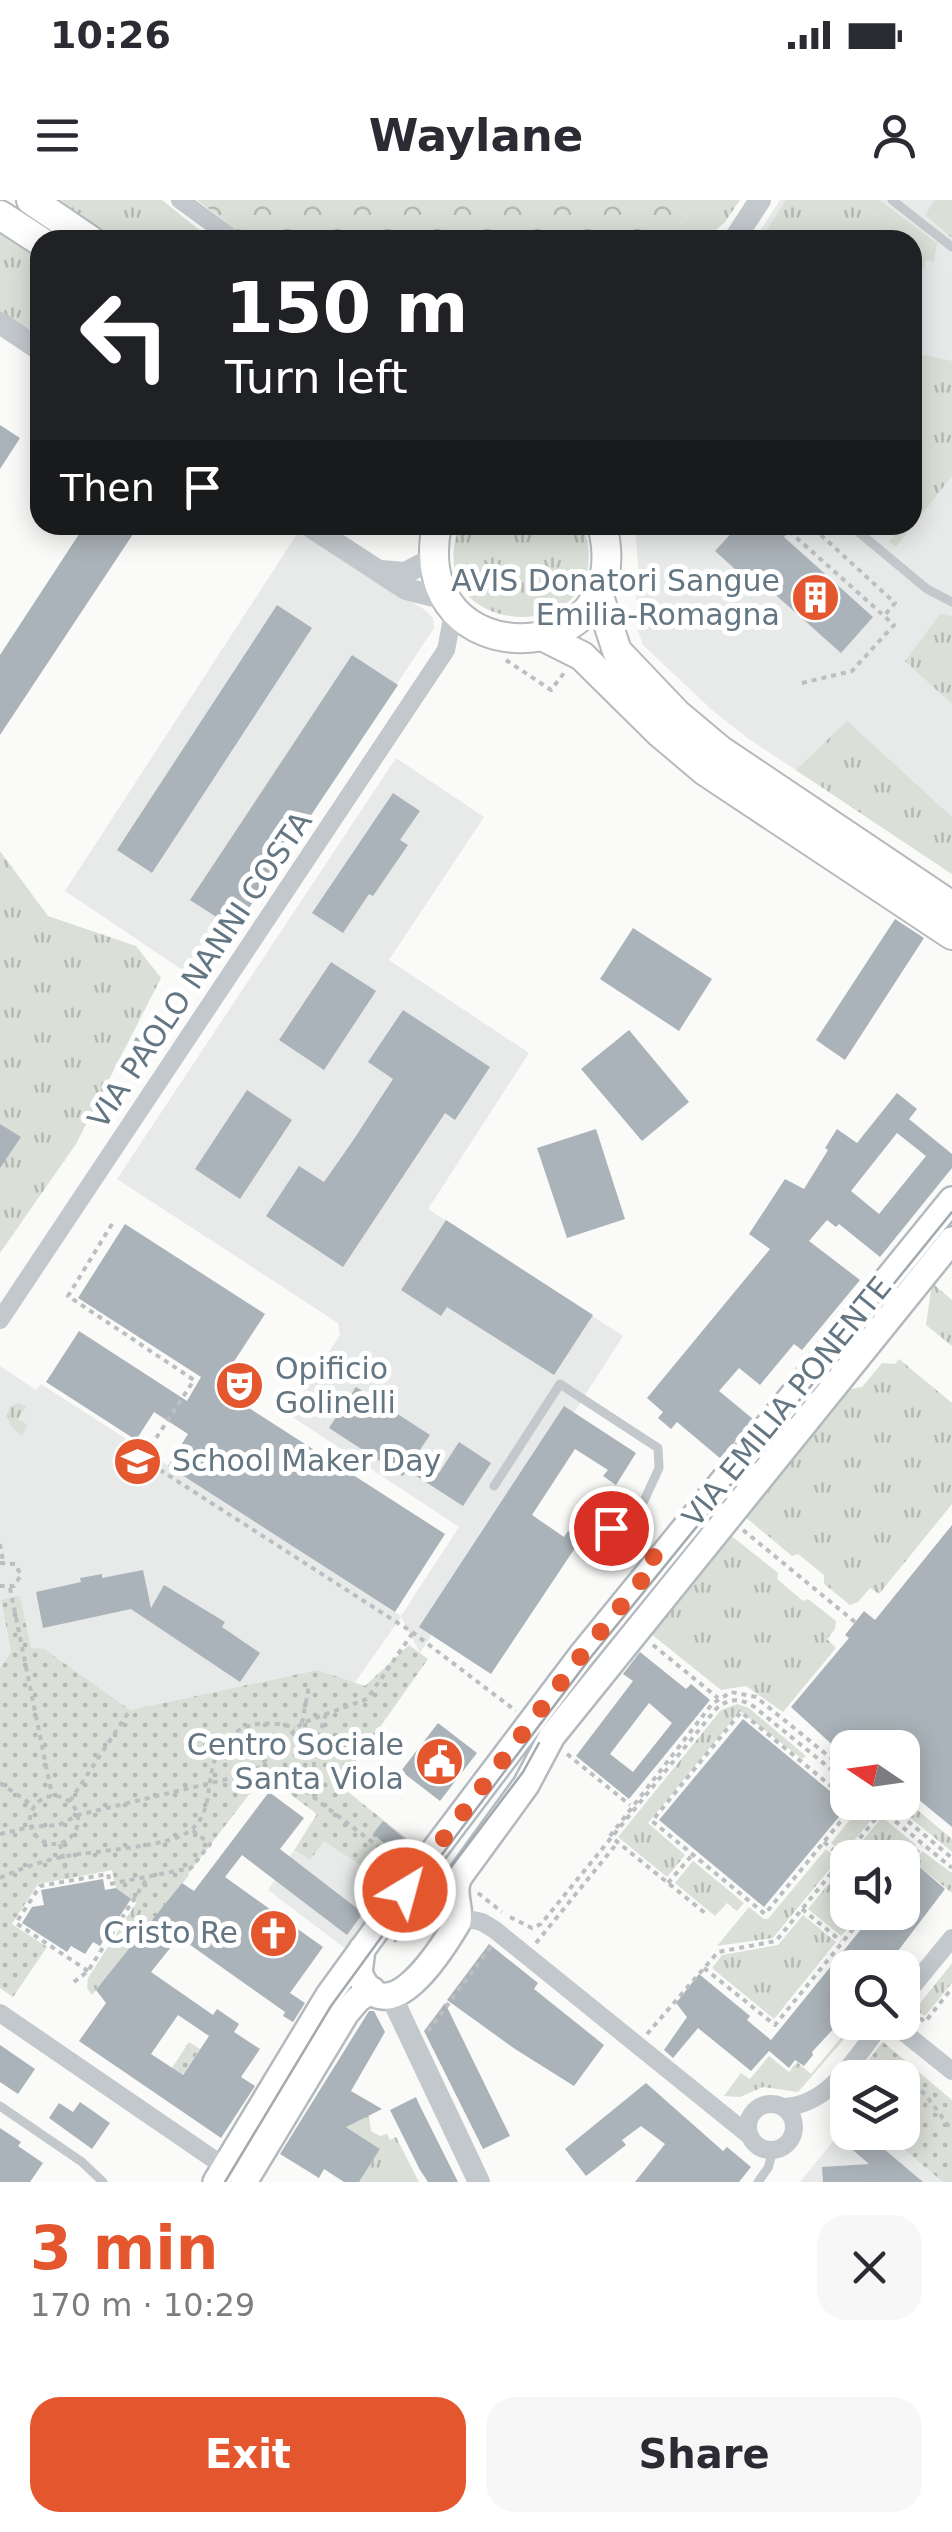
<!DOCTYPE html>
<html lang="en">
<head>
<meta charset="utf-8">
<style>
	:root { --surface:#fff; --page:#f7f7f7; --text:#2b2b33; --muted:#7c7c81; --accent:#e4572e }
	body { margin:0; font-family:"DejaVu Sans",sans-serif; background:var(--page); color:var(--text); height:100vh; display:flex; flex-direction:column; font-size:38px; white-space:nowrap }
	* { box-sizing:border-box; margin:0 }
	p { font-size:32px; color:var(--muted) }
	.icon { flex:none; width:55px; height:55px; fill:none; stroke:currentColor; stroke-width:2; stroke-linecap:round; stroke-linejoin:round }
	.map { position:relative; height:1982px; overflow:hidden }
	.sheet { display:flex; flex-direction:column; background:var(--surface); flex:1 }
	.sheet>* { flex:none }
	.banner { position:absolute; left:30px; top:30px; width:892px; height:305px; border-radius:30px; box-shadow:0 5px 25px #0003; background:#202124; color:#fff; overflow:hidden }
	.needle { width:65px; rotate:283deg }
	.tools { position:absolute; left:830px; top:1530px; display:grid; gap:20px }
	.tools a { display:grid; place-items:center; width:90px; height:90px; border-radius:20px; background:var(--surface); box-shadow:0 5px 25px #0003; font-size:50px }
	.pin { position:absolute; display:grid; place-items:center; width:85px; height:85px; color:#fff; margin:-42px; border:5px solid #fff; border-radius:50%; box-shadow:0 2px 10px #0007 }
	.me { position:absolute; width:110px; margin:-55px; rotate:37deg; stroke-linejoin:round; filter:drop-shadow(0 0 8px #0008) }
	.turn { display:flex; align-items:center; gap:35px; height:210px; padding:0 30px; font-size:45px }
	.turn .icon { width:130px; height:130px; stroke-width:2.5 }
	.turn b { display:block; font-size:70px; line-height:85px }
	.then { display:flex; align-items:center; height:95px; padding:0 30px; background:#0003; gap:20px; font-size:38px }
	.round { display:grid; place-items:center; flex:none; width:105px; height:105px; border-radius:30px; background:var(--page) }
	.head { display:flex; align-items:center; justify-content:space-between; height:170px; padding:0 30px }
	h1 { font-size:60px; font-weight:800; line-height:75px; color:var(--accent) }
	.cta { display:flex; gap:20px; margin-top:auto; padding:20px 30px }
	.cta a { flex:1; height:115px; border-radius:30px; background:var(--accent); color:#fff; font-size:40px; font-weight:800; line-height:115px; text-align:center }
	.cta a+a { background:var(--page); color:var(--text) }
	.status { display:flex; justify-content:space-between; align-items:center; height:70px; padding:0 50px; background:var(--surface); direction:ltr }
	.status svg { height:28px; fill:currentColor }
	header { display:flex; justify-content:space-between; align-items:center; height:130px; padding:0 30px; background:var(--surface); font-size:45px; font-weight:800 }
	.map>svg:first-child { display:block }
	.built { fill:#e8e9e9 }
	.grass { fill:url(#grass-tufts) }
	.forest { fill:url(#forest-crowns) }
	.park { fill:url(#park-dots) }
	.building { fill:#aab3b9; fill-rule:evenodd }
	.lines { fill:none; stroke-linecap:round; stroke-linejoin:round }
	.secondary-casing { stroke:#b3babf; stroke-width:30 }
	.primary-casing { stroke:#b5babe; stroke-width:32 }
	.path { stroke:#bbbfc2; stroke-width:4; stroke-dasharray:5 5; stroke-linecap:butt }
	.service { stroke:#c3c8cc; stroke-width:9 }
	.minor { stroke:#c3c8cc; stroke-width:18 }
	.tertiary { stroke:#c3c8cc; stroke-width:22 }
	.secondary { stroke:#fff; stroke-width:25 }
	.primary { stroke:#fff; stroke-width:28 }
	.tram { stroke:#a2aab0; stroke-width:2.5 }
	.route { stroke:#e4572e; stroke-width:18; stroke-dasharray:0 32.4 }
	.labels { text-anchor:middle; stroke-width:10; stroke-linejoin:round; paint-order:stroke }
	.poi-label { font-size:30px; fill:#657683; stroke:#fff; text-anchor:end }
	.street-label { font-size:30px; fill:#657683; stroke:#fff }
</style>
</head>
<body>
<div class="status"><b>10:26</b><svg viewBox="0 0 49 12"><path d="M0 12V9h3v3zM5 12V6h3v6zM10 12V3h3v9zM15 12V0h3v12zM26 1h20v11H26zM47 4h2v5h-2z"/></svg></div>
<header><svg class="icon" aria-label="menu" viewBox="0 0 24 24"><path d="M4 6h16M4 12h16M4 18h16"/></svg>Waylane<svg class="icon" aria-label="person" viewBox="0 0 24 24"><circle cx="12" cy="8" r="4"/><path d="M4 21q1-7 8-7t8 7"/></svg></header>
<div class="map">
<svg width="952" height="1982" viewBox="0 0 952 1982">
	<defs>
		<pattern id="grass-tufts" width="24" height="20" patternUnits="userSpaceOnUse" patternTransform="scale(2.5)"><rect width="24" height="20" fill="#dadfd7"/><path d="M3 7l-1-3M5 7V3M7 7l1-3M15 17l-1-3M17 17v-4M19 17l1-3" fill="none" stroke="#b4b9b4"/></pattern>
		<pattern id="forest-crowns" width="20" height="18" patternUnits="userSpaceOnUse" patternTransform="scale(2.5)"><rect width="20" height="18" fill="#dadfd7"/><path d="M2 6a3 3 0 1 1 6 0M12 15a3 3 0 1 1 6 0" fill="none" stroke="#b4b9b4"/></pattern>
		<pattern id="park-dots" width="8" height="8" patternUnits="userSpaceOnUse" patternTransform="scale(2.5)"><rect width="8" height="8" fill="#dadfd7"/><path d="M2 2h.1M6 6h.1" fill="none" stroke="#b4b9b4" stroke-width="1.8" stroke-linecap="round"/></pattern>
	</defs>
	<rect width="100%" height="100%" fill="#fafaf8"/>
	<path class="built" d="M780,0h172v674l-206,-137 -34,-27 -69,-65 -8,-22 3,-58 -3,-40h277v-285h-158z
		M299,331l126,79 8,8 1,10 -215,324 -16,-10 -19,29 -119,-80z
		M396,558l88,59 -95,143 140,93 -101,156 195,127 -203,317 -19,-36 -55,78 -30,-25 -186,40 -100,-62 -11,-51 -18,4 10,52 -11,16v-303l36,24 5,-6 360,232 58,-89 -171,-113 52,-79 -2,-12 -221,-144z
		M317,1614l80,65 -51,70 -78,-59z
		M847,1924l1,8 36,1 59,49h-143z"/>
	<path class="grass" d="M51,0h111l50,40h-101z
		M700,0h40l-15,22 -20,18h-38z
		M786,0h93l58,43 -3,19 -8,-2 -2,9 -11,-3 -1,-26h-86l-41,-8 -2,8h-23z
		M935,0h17v38l-27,-23z
		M0,30l40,27v85l-40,-27z
		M913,153l39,8v115l-56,71 -7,-5 13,-17h10l10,-60 -9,-13z
		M460,325h123c43,126 -169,119 -123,0z
		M940,414l12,2v88l-47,-43z
		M847,521l105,96v57l-156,-104z
		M0,651l48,65 88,30 25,32 -85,166 -76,109z
		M932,1083l20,17v46l-26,-21z
		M899,1159l53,44v101l-73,90 -9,-6 -12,14 -8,3 -26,-21v-9l-26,-21 -6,2 -48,-40 102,-126 16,-3 20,-24 13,1z
		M19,1203l7,4 -8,12 10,6 -6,10c-10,-6 -20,-17 -11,-29z
		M729,1334l49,39 -1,6 26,22 5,-2 28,22 -1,8 -8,10 9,9 -53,64 -37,-26 -25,4 -71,-57z
		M737,1504l12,4 57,48 -4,3 -62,-48 -92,112 37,32 -18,22 -49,-40 103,-127z
		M903,1598l49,41v13l-60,-49 10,-1z
		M855,1603h9l13,10 -34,41 -12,-11 29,-36z
		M882,1617l34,28 -13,16 -1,-3 -53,-1z
		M826,1649l12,10 -65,79 -56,8 32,-39 15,12h4z
		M922,1651l30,22v20l-37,-30z
		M693,1661l51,42 -7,8 -10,-8 -12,13 -40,-33z
		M844,1665l3,6 -6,7 6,14 1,20 13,1 -20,23 -33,-27z
		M190,1674l-98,121 -5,-7 1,-10 61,-95z
		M803,1715l33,27 -62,77 -62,-51 10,-13 56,-10z
		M952,1763v20l-27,33 -11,-5z
		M853,1823h5l-60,69 -35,-5 -23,10 -16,-1 17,-23 9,6 19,-23 20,16 8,-10 14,12z
		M368,1909l3,22 9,5 7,-2 3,6 6,-3 23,45h-60l21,-33 -38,-25z"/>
	<path class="forest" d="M197,0h503l-33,40h-417z"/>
	<path class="park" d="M20,1396l11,52 13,1 86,61 187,-40 48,16 44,-41 19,14 -89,126 80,63 -22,31 -22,-18 -7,9 -44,-29 -14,19 -15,-10 22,-36 -53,-39 -109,142 -39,-29 -4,-18 -74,14 -26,40 35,23 -34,50 -13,-9v-319l11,-17 -10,-52z
		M189,1842l11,7 -25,37 -3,-18z
		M883,1842l69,58v82h-9l-59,-49 18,-1v-54l-48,-1z"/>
	<path class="building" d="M0,225l20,13 -20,31z
		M85,325h54l-139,210v-80z
		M739,325h55l-10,12 89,80 -32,36 -90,-80 -5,6 -31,-28z
		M277,405l35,23 -160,245 -35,-23z
		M352,455l46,30 -163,244 -45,-29z
		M393,593l27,18 -20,29 8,5 -35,51 -4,-2 -26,39 -31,-20z
		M895,719l29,19 -79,122 -29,-20z
		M633,728l79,51 -33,52 -79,-52z
		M331,762l45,29 -52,79 -45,-30z
		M403,810l87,57 -35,53 -10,-7 -102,154 -77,-51 33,-50 25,16 28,-40 41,-63 -25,-17z
		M629,830l60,72 -47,39 -61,-72z
		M136,837l18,12 -7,12 -18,-12z
		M247,890l45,30 -52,79 -45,-30z
		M897,893l20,16 -8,10 43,35v14l-72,89 -41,-33 -3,3 -9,-7 -18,21 51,39 -58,70 -8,-6 -34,41 -21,-17 -20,23 34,28 -32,40 -44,-37 -6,7 -13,-11 5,-6 -16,-14 123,-149 -21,-15 36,-55 19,10 24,-39 -3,-2 12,-19 20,14zM897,933l29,23 -47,58 -28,-23z
		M0,924l21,13 -21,31z
		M596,929l29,90 -58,19 -30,-90z
		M446,1020l147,95 -39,60 -107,-68 -6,9 -40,-26z
		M125,1024l140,90 -43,66 2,12 221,142 -50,78 -227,-146 20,-32 -34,-22 -18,28 -90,-58 33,-51 108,70 14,-24 -123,-79z
		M356,1187l74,48 -15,22 24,16 20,-31 32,21 -28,43 -56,-36 -4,6 -74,-48z
		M564,1206l72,47 -20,32 -13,-9 5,-6 -33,-21 -43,66 32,22 4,-6 13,8 -90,135 -72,-47z
		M952,1325v302l-50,-41v-38h-46l-9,-8 -9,10 -47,-43 58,-69 -4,-3 19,-24 11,9z
		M143,1370l8,38 13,-23 61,37 -3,5 38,26 -20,29 -109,-73 -88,19 -7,-36 45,-10 -1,-4 22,-4v4z
		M640,1452l46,37 5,-5 19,16 -81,99 -53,-43 57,-75 -10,-7zM649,1503l23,20 -39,49 -23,-18z
		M743,1519l105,87 -84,101 -105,-87z
		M438,1523l39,30 -37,48 -39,-30z
		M269,1592l35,26 -24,31 83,64 -16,22 -105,-80 -17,22 98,70 -33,46 15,10 -12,19 -10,-6 2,-4 -106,-75 -28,35 62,43 4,-6 22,15 -5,8 26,17 -19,28 14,9 -34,52 -142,-97 27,-38 -10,-13 11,-14 75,-93 12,8zM178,1815l31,21 -26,39 -32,-21z
		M383,1621l22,18 -10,13 -22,-18z
		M915,1663l30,26 -60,79h-37v45l-36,39 1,3 -9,11 -9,-6 -6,8 -20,-17 -18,20 -53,-43 -25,30 -9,-8 23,-33 -11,-14 23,-29 51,42 -3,4 24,20 104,-128h27v-33z
		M103,1679l2,11 11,-2 15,11 -31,47 -7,-4 -8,12 -14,-8 -4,6 -45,-29 10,-16 12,-2 -3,-15z
		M489,1744l49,39 -4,6 70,56 -30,41 -59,-37 -68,-49z
		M445,1803l65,133 -27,13 -59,-118z
		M369,1811h5l11,21 -34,59 31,18 -36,18 34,22 -21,33h-15l-20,-13 -5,9 -39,-24z
		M0,1845l35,24 -17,25 -18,-12z
		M646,1883l77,68 4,-4 24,20 -12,15h-104l30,-38 -24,-18 -19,14 4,5 -40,31 -21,-27z
		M416,1897l3,7 39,78h-30l-8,-12 -30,-60z
		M80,1902l30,21 -18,26 -43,-31 10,-15 14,9z
		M0,1928l21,14 -3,4 25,17 -13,19h-30z
		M858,1932h6l59,50h-100l-1,-15 47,-3 -22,-19z"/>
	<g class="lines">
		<defs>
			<path id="secondary" d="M362,1749l-3,24c28,65 83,-24 99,-51 3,-16 -7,-30 1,-45l67,-92 26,-49 400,-496
				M216,1982l113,-187 101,-139 151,-200 371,-456
				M244,1982l102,-169 12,-14 14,-9"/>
			<path id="primary" d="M31,0l59,40
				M0,15l40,26
				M437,325c-32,154 204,148 165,0
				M598,393l19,58 60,63 43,36 232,156
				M542,436l40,20 78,77 45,38 247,164"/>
		</defs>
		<use href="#secondary" class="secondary-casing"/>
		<use href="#primary" class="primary-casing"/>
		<path class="path" d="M789,331l93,83
			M506,460l45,30 13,-17
			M802,483l50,-12 42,-46 -10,-9 11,-13 -85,-78
			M112,1024l-44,72 126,84 -58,89
			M143,1259l269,173 104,79
			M743,1330l112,92
			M0,1344l3,17
			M0,1363l15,1 6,11 -7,11h-14
			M10,1388l42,207
			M653,1445l65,53
			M302,1523l7,-37
			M567,1554l63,51
			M256,1570l46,-47 65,-24 45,-65
			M0,1583l34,23
			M30 1620a24 24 0 1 1 48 0a24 24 0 1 1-48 0Z
			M314,1597v-46l12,-37
			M848,1600l-107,-88 -89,109 113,93 89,-109 -4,-3
			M70,1601l60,-91
			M872,1602l80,66
			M885,1602l67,56
			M0,1634l30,-7 29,-2 19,-10 187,-45 18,4 118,90
			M610,1636l102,-132 19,-12 25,5 92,75
			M615,1640l90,73
			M824,1642l24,20
			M60,1644l8,37
			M902,1669l20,-23
			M0,1678c21,-10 43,-17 66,-22 28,-5 101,-9 122,-24 22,-15 19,-39 24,-62 9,-43 45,-54 83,-42
			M668,1683l25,-29
			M478,1693l24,19
			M802,1709l39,32
			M510,1717l22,11 9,-4 175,-215c12,-11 24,-11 37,-3l95,77
			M536,1743l82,-101
			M704,1768l71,57 92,-113
			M88,1771l-72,-48 24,-37 68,-12 2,10 81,-16 19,-24 -19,-15
			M74,1782l14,-11 60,-94
			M913,1817l2,-3 10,8 27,-34
			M428,1831l63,-84
			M647,1834l71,-82 58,-11 106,-130
			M868,1878c40,-22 63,27 84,52
			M834,1915l14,-15"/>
		<path class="service" d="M892,0l60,47
			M850,325l77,64 25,13
			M494,1286l66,-102 98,64 1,20 -32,70
			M611,1327l45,31
			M0,1906l82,56 21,20
			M758,1982l10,-14 5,-17"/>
		<path class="minor" d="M180,0l55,40
			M0,1120l446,-670 8,-41
			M459,1717l23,5 13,8 255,206
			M902,1799l50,-61
			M0,1813l225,154
			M891,1822l61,49
			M748 1927a23 23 0 1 1 46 0a23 23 0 1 1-46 0Z
			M784,1907c47,-2 72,-51 99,-85"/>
		<path class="tertiary" d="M734,40l26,-40
			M0,123l40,27
			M308,325l98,64 40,10
			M381,371l24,2 29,-15
			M391,1796l88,186"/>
		<use href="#secondary" class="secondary"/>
		<use href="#primary" class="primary"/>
		<path class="tram" d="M395,1741l128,-169 16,-29
			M225,1982l106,-176 106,-145 154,-204 361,-445"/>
	</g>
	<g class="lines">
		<path class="route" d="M405,1690l176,-234 77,-96 -47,-32"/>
	</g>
	<defs>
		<symbol id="building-disc" viewBox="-11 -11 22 22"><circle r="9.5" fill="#e4572e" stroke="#fff"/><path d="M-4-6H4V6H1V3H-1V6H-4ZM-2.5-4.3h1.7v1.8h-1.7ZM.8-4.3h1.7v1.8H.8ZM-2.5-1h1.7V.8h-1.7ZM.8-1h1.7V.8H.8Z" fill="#fff"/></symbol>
		<symbol id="theatre-disc" viewBox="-11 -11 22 22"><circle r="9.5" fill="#e4572e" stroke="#fff"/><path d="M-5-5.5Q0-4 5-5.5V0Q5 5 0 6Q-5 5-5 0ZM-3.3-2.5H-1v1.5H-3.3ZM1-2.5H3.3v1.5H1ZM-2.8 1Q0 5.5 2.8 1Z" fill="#fff"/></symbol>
		<symbol id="school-disc" viewBox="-11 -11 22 22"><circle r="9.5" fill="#e4572e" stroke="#fff"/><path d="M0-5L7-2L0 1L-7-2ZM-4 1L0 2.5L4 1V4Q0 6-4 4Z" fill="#fff"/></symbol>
		<symbol id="civic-disc" viewBox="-11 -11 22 22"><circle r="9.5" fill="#e4572e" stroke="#fff"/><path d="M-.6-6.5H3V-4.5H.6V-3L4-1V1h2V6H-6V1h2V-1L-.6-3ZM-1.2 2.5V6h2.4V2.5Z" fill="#fff"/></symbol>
		<symbol id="church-disc" viewBox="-11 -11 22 22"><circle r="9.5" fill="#e4572e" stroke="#fff"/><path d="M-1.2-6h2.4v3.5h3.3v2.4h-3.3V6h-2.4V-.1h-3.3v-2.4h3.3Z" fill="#fff"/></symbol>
	</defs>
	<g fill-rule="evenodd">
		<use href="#building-disc" x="788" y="370" width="55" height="55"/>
		<use href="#theatre-disc" x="212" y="1158" width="55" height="55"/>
		<use href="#school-disc" x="110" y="1234" width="55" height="55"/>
		<use href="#civic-disc" x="412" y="1534" width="55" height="55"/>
		<use href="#church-disc" x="246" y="1706" width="55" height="55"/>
	</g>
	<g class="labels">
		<g class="poi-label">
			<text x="780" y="391">AVIS Donatori Sangue<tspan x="780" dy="34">Emilia-Romagna</tspan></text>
			<text x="275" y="1179" text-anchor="start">Opificio<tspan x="275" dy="34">Golinelli</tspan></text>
			<text x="172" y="1271" text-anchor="start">School Maker Day</text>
			<text x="404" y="1555">Centro Sociale<tspan x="404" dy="34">Santa Viola</tspan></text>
			<text x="238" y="1743">Cristo Re</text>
		</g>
		<g class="street-label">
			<text transform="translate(200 770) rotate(-56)" y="10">VIA PAOLO NANNI COSTA</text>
			<text transform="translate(787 1202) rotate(-51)" y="10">VIA EMILIA PONENTE</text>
		</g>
	</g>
</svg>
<div class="tools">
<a><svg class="needle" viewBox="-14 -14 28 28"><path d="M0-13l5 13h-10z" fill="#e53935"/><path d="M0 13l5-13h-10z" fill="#7c7c81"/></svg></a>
<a><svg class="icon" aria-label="sound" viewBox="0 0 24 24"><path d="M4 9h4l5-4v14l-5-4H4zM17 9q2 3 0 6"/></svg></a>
<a><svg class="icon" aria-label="search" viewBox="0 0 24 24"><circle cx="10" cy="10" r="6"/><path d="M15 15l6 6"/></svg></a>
<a><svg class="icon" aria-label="layers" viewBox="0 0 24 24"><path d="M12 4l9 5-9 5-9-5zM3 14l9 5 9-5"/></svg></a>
</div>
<div class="pin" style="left:611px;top:1328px;background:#d93025"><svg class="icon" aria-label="arrive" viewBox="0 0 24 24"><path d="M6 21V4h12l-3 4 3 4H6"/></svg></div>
<svg class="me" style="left:405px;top:1690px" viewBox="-20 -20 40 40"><circle r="17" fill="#e4572e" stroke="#fff" stroke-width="3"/><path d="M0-11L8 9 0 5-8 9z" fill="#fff"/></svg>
<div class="banner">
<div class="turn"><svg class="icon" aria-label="left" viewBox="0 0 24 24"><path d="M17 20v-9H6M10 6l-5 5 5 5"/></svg><div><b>150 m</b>Turn left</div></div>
<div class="then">Then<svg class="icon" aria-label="arrive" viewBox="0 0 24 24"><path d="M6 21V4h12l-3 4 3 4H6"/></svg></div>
</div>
</div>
<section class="sheet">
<div class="head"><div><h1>3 min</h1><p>170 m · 10:29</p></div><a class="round"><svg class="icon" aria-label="close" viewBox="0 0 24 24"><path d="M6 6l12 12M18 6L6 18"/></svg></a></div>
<div class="cta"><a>Exit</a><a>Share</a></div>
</section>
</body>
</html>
